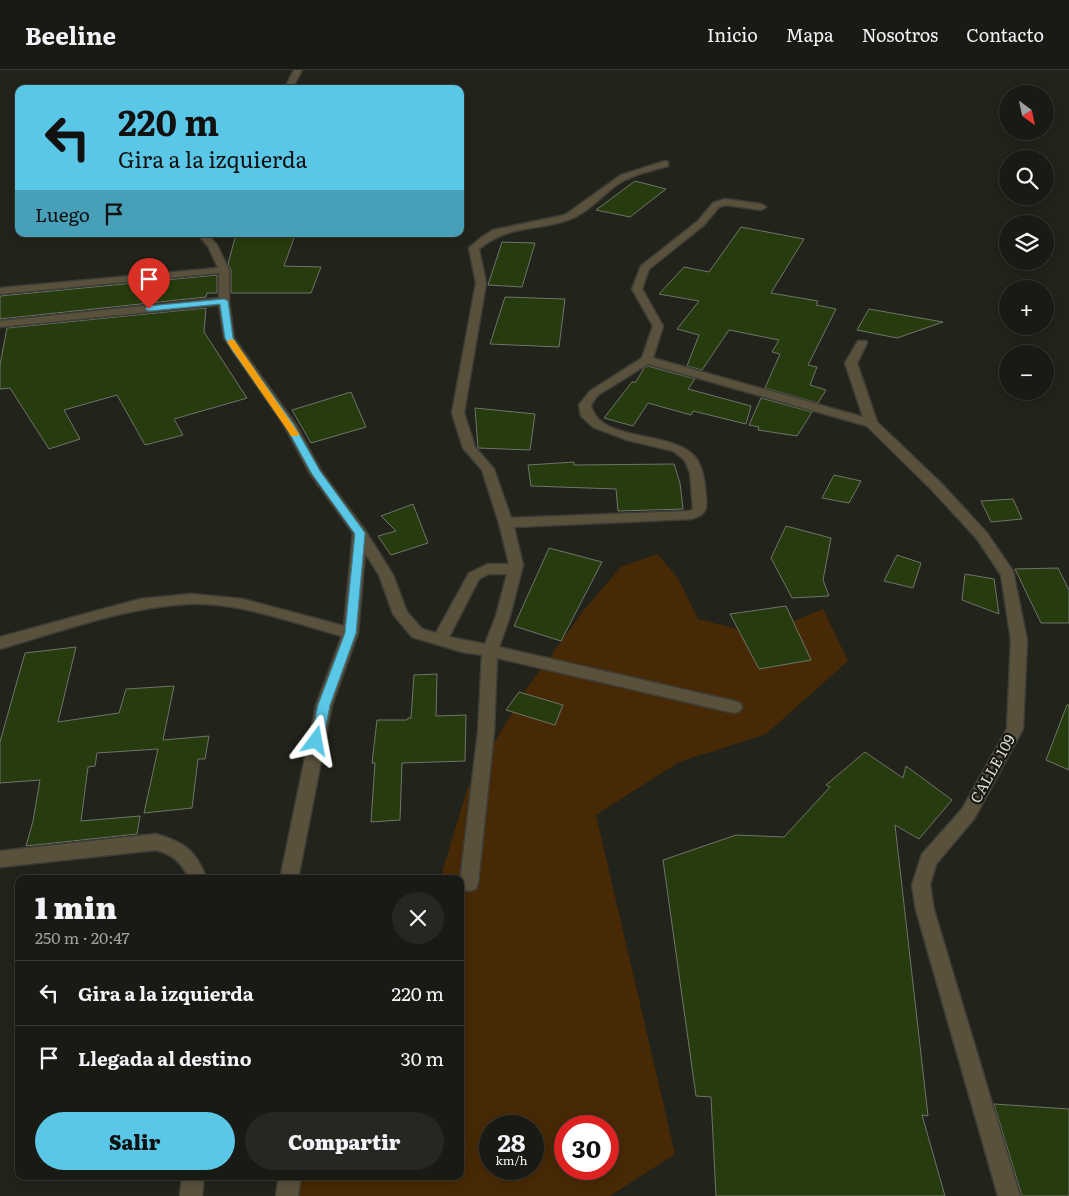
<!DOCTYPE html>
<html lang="es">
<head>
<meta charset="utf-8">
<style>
	:root { --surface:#1a1a14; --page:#272722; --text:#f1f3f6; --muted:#9fa1a0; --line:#383834; --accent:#5bc7e7 }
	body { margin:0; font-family:Literata,serif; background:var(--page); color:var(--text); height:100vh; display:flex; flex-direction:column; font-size:19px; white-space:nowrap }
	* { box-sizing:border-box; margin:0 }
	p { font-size:16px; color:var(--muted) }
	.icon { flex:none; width:28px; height:28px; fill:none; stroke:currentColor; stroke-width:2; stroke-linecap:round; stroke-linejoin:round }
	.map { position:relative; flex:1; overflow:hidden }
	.drawer { position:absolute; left:15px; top:805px; width:449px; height:305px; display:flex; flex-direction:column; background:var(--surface); border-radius:10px; box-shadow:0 2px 12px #0003,0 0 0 1px var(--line) }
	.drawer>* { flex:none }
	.hud { position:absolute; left:15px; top:15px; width:449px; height:152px; border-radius:10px; box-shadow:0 2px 12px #0003,0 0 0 1px var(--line); background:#5bc7e7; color:#111; overflow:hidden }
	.needle { width:32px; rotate:147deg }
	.fabs { position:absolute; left:999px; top:15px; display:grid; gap:10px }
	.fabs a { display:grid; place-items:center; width:55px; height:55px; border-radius:50%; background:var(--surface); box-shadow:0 2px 12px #0003,0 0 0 1px var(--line); font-size:25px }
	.speed { position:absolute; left:479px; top:1045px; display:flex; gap:10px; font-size:25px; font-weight:700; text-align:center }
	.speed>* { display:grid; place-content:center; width:65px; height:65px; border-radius:50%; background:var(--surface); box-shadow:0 2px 12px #0003,0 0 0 1px var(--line); line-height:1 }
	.speed small { font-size:12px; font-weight:400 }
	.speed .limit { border:8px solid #d22; background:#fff; color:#111 }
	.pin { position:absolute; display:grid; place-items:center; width:42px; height:42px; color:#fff; margin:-51px -21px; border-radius:50% 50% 50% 0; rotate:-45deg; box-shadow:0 0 5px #0007 }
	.pin .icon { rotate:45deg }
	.me { position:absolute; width:55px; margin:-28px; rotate:13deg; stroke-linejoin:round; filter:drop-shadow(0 0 4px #0008) }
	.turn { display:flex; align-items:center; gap:18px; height:105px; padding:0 20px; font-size:22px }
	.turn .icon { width:65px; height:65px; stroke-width:2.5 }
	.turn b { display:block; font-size:35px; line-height:42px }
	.then { display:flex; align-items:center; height:48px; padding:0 20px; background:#0003; gap:10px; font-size:19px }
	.round { display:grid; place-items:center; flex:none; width:52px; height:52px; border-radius:26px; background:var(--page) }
	.head { display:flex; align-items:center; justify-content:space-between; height:85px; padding:0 20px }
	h1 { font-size:30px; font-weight:800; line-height:38px }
	.cta { display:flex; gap:10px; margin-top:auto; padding:10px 20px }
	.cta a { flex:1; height:58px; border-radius:30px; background:var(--accent); color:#111; font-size:20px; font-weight:800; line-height:58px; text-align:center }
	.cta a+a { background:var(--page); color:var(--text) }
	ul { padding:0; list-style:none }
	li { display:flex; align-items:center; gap:15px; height:65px; padding:0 20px; border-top:1px solid var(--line) }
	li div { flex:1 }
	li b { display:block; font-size:19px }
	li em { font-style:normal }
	header { display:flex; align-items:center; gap:30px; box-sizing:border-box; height:70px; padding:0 25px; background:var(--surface); border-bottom:1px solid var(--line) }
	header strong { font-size:24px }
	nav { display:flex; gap:28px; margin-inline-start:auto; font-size:18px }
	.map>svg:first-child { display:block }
	.green { fill:#482905; fill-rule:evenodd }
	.building { fill:#263b0e; stroke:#6f746c }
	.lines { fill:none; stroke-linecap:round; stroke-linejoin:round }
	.minor-casing { stroke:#3c3d36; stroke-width:3 }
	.minor { fill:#5a513d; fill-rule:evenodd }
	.route { fill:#5bc7e7; stroke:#3b8196 }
	.slow { fill:#f59e0b }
	.labels { text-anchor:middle; stroke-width:4.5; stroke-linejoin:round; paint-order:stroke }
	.street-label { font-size:15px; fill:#ddded9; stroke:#191912 }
</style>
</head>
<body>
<header>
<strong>Beeline</strong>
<nav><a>Inicio</a><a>Mapa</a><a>Nosotros</a><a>Contacto</a></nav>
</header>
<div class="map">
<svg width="1069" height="1126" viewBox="0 0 1069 1126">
	<rect width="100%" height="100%" fill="#22231b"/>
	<path class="green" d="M657,484l21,24 20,41 63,16 62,-26 25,52 -82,73 -87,28 -83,53 79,339 -65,42h-321l2,-20h169v-297h-20l28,-92 57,-96 59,-81 37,-43zM490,1056h42v43h-42zM565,1056h43v43h-43z"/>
	<path class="building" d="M635,111l31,8 -36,28 -34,-7z
		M741,157l63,12 -33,54 47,8 -2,4 20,4 -28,56 9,2 -7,18 16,5 -8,13 -53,-15 15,-34 -8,-2 7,-12 -50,-10 -27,40 -15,-4 12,-31 -22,-6 22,-28 -40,-7 25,-27 25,5z
		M236,164l59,1 -11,31 37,1 -10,26h-80v-23l-3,-6z
		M502,172l33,1 -13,44 -34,-2z
		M217,205v18h-10l-1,4 -206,22v-23z
		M505,227l60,2 -6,48 -69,-3z
		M206,238l-2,24 43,66 -73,21 9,16 -38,10 -28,-50 -53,15 16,29 -31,10 -39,-61 -10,1v-24l7,-37z
		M869,239l74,13 -46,16 -40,-8z
		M648,296l47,13 -7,10 63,17 -5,18 -53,-13 -2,4 -43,-12 -15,23 -29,-8 28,-36h4l8,-14z
		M351,322l15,35 -55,16 -19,-33z
		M761,328l51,14 -15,24 -39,-6 1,-3 -10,-2z
		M475,338l60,6 -5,36 -52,-2z
		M574,392v3l100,-1 6,19 3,26 -65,2 -2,-22 -85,-3 -3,-21z
		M834,405l27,6 -12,22 -27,-5z
		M1013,429l9,20 -31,3 -10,-21z
		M413,434l15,39 -37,12 -13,-19 18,-5 -15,-15z
		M786,456l45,12 -8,42 6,16 -37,2 -21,-40z
		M549,478l53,14 -41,79 -47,-15z
		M897,485l24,8 -8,25 -29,-7z
		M1058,498l11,22v33h-28l-26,-54z
		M965,504l29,5 5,35 -37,-14z
		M786,536l25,54 -52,9 -29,-55z
		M76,577l-18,75 61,-9 7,-24 48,-3 -11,54 46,-4 -4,23h-7l-6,49 -48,5 14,-64 -61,4 -2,13 -7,1 -7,54 59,-5 -3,18 -111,12 7,-25 7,-41 -40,3v-41l25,-89z
		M437,604l-1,42 30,-1 -1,46 -63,2 -2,57 -29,2 4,-59h-3l5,-43h30l1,-2h3l3,-43z
		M519,622l44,13 -8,20 -49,-15z
		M1067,635h2v65l-23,-10z
		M865,682l38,26 3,-12 46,34 -33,39 -24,-14 33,291 -6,-1 23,81h-229l-5,-99 -15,-1 -33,-236 73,-25 48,2 46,-50 -4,-2z
		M994,1034l75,5v87h-47z"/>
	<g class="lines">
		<defs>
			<path id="minor" d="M294,0h8l-10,19h-8z
				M665,91l3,1v4c-17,5 -35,8 -50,18 -17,12 -30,29 -50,36 -32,11 -61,5 -89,29l7,34 -22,130 11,34 19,22 17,49 178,-7 4,-2 -3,-36 -5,-12 -5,-5 -7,-5 -46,-11 -34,-13 -12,-11 -2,-11 11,-14 52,-33 11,-32 -21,-37 9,-23 57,-45 15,-18 12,-4 36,5 5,3 -5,3 -35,-5 -7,2 -15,18 -55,44 -7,20 21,37 -10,32 210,59 -18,-54 13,-22h8l1,2 -10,20 20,59 64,61 46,50 26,38 14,69 -4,89 -49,90 -38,45 -6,21 4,25 86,286h-22l-82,-286 -4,-25 10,-31 40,-45 45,-80 4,-89 -10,-65 -24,-36 -46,-50 -64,-63 -219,-62 -50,31 -7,10c8,39 83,24 105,53 8,12 9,26 10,40 2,13 -3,18 -15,21l-177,8 9,38 -13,51 -11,31 235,54 6,2 2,4 -2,4 -6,2 -237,-55 -3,74 -16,151 -2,6 -7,2 -7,-2 -2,-8 18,-149 4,-77 -20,-3 -50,-15 -19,-23 -14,-39 -14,-22 -7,80 -26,72 -34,174h-18l36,-174 26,-69c-48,-13 -103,-34 -153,-32 -64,3 -127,27 -189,45v-12l140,-38 51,-5 52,5 101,27 9,-93 -44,-61 -25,-47 -60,-87 -5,-33 -219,22v-6l219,-23v-25l-219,21v-6l218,-20 -10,-22 -11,-12h10l10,11 12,25v31l5,37 62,87 25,46 44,59 28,45 14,37 15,17 14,4 33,-60 19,-9h21l-10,-41 -17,-53 -19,-22 -11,-35 24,-130 -7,-35 13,-11 11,-7 72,-15 56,-40zM489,504h18l-11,42 -11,28 -36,-7 30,-58z
				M156,764c30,9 39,16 51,45h-18c-7,-17 -16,-24 -33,-29l-156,17v-16z
				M182,1106h22l-2,20h-22z
				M279,1106h22l-3,20h-22z"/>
		</defs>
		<use href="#minor" class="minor-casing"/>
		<use href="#minor" class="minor"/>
	</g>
	<path class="route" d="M224,229l4,2 5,37 7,11 54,76 26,46 45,62 -9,100 -26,72 -7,36 -2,3h-9l-2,-3 8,-36 27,-72 10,-99 -43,-60 -27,-49 -53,-75 -7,-12 -5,-34 -71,7 -4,-2 4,-3z"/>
	<path class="slow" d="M231,269l3,1 65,94 -1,2h-7l-1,-2 -63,-92z"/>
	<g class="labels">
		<g class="street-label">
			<text transform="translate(993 699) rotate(-61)" y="5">CALLE 109</text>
		</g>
	</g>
</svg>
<div class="fabs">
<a><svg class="needle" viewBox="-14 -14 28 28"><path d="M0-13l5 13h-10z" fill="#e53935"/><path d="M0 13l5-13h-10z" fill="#9fa1a0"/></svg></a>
<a><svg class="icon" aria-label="search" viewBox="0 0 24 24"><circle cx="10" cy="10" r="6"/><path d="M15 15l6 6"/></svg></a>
<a><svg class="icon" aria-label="layers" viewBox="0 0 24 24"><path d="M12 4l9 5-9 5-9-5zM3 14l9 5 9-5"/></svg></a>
<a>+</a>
<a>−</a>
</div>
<div class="speed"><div>28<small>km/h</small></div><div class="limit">30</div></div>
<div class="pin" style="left:149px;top:239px;background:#d93025"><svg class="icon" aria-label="arrive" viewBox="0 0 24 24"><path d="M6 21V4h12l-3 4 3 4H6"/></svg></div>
<svg class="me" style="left:316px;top:671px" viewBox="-20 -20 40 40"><path d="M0-17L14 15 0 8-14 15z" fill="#5bc7e7" stroke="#fff" stroke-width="4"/></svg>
<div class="hud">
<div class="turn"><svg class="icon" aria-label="left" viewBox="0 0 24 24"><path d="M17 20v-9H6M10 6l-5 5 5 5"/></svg><div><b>220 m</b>Gira a la izquierda</div></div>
<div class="then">Luego<svg class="icon" aria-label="arrive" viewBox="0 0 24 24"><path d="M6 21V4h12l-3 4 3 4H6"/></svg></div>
</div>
<section class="drawer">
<div class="head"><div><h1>1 min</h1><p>250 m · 20:47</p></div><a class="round"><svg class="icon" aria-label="close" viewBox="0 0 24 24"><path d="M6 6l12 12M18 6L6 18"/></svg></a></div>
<ul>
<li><svg class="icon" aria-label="left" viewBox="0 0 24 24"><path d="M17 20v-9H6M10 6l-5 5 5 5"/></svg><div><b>Gira a la izquierda</b></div><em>220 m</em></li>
<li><svg class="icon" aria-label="arrive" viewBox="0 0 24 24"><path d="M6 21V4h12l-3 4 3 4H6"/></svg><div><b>Llegada al destino</b></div><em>30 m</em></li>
</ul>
<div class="cta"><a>Salir</a><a>Compartir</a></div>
</section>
</div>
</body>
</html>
